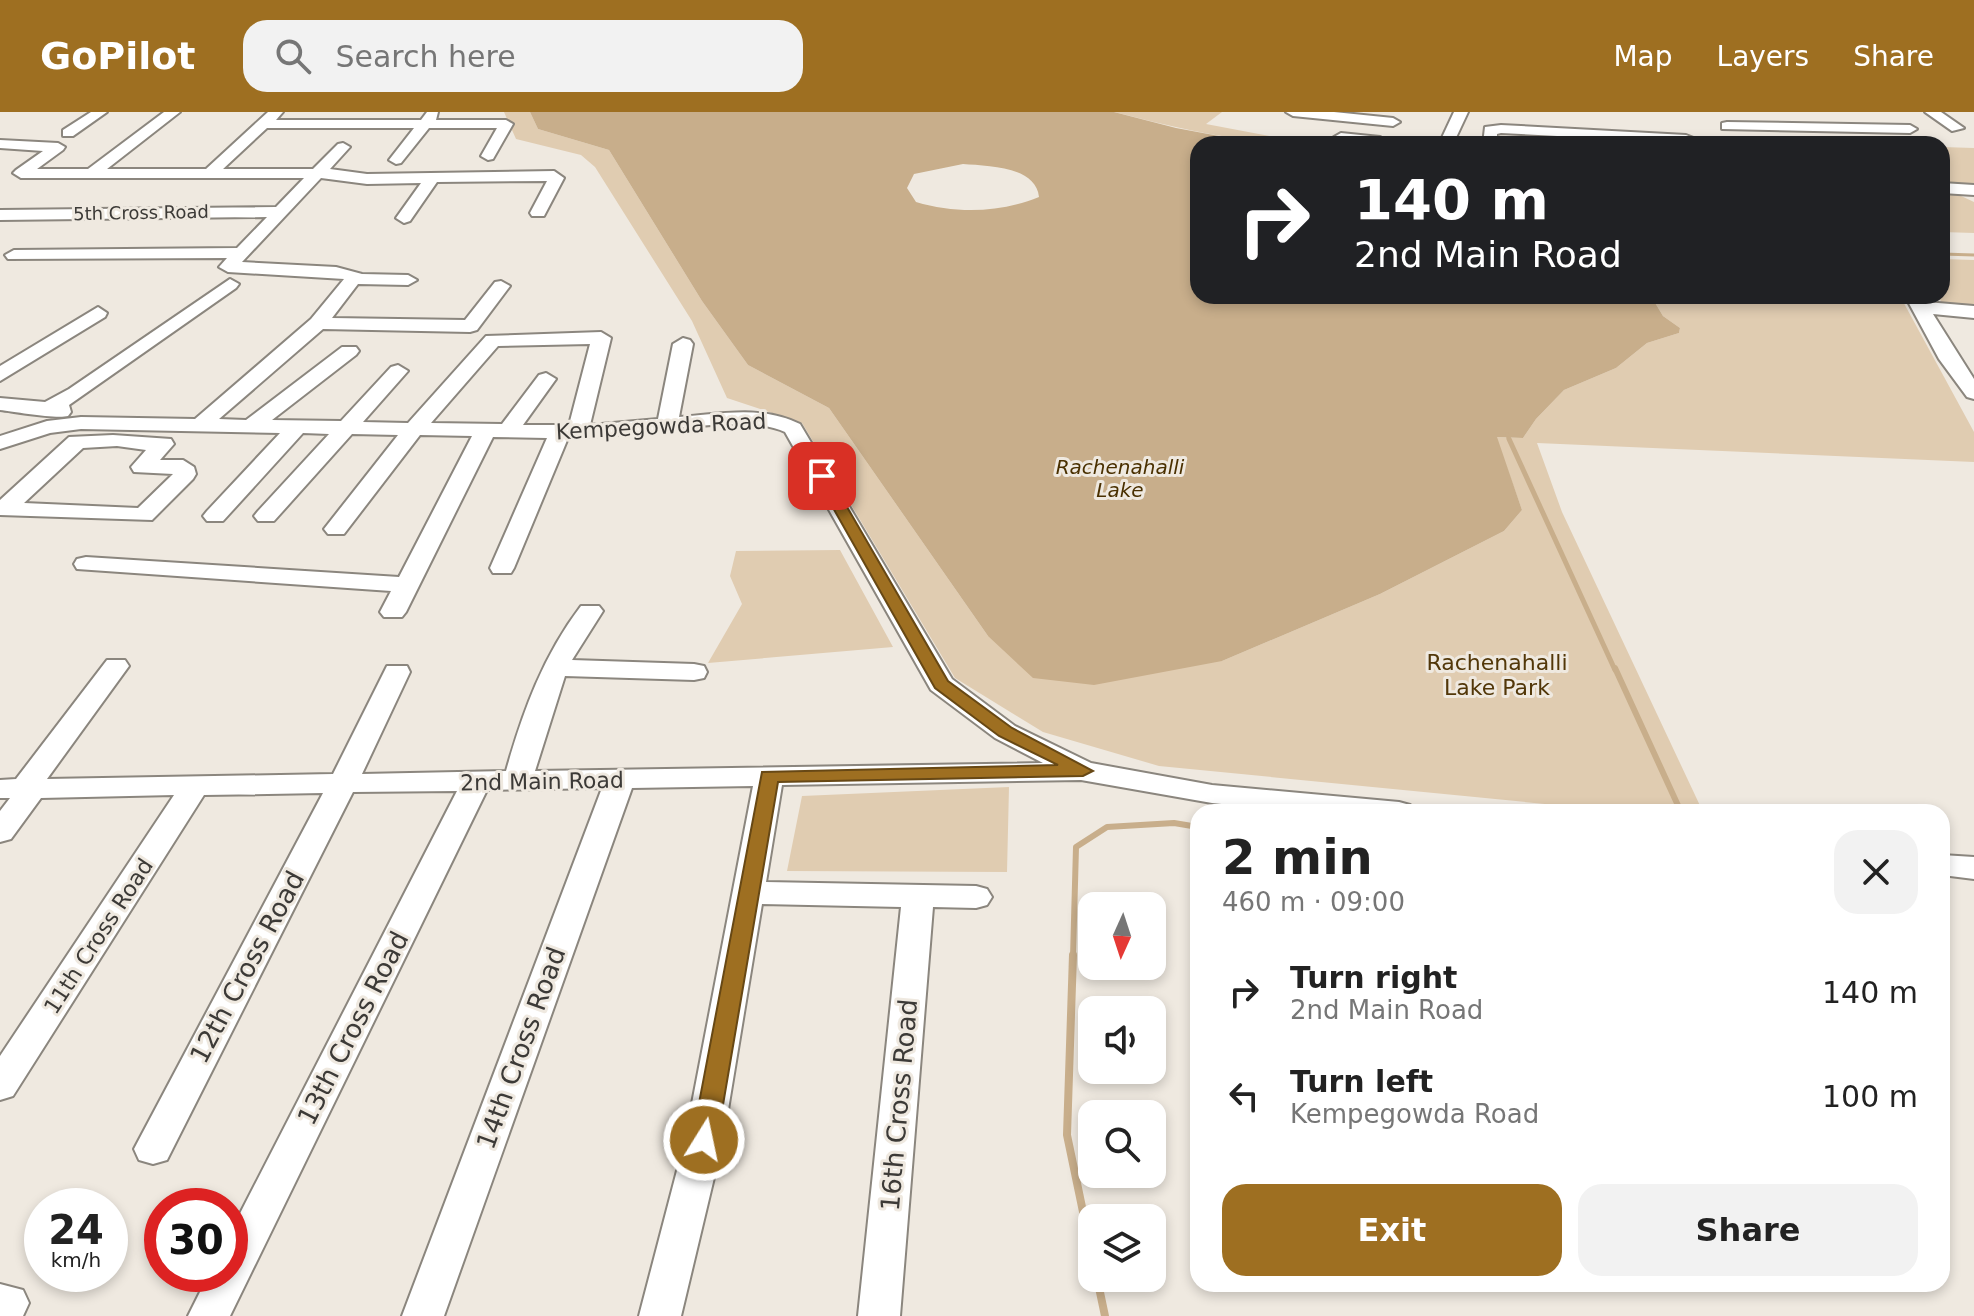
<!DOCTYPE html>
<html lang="en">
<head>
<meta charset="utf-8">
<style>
	:root { --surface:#fff; --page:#f2f2f2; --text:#222; --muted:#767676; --accent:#9e6f21 }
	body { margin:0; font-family:"DejaVu Sans",sans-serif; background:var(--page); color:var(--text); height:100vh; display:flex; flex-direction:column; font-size:30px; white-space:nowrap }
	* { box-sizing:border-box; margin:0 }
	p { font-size:26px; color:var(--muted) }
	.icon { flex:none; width:44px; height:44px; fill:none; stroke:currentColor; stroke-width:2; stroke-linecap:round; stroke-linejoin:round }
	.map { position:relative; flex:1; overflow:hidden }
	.panel { position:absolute; left:1190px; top:692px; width:760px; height:488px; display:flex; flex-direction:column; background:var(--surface); border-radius:24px; box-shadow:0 4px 12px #0003 }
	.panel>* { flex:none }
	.guide { position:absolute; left:1190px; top:24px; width:760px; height:168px; border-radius:24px; box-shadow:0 4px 12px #0003; background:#202124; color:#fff; overflow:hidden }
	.needle { width:52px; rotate:183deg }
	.buttons { position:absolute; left:1078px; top:780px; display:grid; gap:16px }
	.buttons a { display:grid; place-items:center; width:88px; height:88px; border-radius:16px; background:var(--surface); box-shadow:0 4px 12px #0003; font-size:40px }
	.speed { position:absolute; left:24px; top:1076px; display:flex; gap:16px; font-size:40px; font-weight:700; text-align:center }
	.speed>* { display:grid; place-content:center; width:104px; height:104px; border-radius:50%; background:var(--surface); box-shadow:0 4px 12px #0003; line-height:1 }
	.speed small { font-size:20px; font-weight:400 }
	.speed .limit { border:12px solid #d22; background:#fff; color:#111 }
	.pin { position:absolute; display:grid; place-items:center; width:68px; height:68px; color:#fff; margin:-34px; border-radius:16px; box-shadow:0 4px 12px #0006 }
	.me { position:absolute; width:88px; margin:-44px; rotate:10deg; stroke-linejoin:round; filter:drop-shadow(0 0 6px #0008) }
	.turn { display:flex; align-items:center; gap:28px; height:168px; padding:0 32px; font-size:36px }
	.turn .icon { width:104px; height:104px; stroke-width:2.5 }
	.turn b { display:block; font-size:56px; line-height:68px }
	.round { display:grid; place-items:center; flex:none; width:84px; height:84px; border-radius:24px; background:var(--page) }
	.summary { display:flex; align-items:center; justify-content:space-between; height:136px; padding:0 32px }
	h1 { font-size:48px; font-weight:700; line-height:60px }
	.button { display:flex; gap:16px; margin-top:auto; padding:16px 32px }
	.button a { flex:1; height:92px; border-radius:24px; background:var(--accent); color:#fff; font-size:32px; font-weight:700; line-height:92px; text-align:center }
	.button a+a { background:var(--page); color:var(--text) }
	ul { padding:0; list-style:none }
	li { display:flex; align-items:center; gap:24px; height:104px; padding:0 32px }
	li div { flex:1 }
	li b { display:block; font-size:30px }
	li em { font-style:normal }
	header { display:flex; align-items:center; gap:48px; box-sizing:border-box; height:112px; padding:0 40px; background:var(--accent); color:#fff }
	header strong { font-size:38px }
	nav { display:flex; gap:44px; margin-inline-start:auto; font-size:28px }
	.search { width:560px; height:72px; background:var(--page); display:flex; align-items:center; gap:20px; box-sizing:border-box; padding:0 28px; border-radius:24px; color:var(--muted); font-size:30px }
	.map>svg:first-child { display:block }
	.green { fill:#e0ccb1 }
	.water { fill:#c8ae8b; fill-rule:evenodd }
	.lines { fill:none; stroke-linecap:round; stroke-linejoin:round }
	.stream-far4 { stroke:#c8ae8b; stroke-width:3 }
	.stream-far3 { stroke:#c8ae8b; stroke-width:4 }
	.stream-far2 { stroke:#c8ae8b; stroke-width:5 }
	.stream-far1 { stroke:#c8ae8b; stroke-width:6 }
	.stream { stroke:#c8ae8b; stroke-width:8 }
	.minor-casing { stroke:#8b867e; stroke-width:4 }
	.minor { fill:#fff; fill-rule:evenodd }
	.route { fill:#9e6f21; stroke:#674815; stroke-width:2 }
	.labels { text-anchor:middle; stroke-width:6; stroke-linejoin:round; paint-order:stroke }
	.far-street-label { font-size:18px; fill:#3c3a37; stroke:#efe9e0 }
	.far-water-label { font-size:20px; font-style:italic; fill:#4a3000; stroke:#efe9e0 }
	.street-label { font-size:22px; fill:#3c3a37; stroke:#efe9e0 }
	.park-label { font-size:22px; fill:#523709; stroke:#efe9e0 }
	.near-street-label { font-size:26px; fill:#3c3a37; stroke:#efe9e0 }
</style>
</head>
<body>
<header>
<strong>GoPilot</strong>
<div class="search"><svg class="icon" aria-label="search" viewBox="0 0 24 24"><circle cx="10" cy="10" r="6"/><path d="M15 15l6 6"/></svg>Search here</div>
<nav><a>Map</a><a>Layers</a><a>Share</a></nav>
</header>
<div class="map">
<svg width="1974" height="1204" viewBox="0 0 1974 1204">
	<rect width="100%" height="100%" fill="#efe9e0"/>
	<path class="green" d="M504,0h26l8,17 71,21 93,151 46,64 81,43 159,228 234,25 158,-67 124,-63 18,-21 -26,-73 27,1 13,-19 28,-29 52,-22 31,-25 32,-10 1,-5 -17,-12 -12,-20h249l74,136v30l-437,-19 25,69 141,300h-76l-468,-46 -116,-34 -88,-54 -153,-255 -75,-25 -35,-77 -97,-154 -14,-12 -65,-16z
		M1114,0h108l-16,12 105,20c-70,0 -130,-15 -197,-32z
		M1942,35l32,1v39l-32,-3z
		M1942,82l17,1 15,7v31l-32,-1z
		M1942,147l32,1v47l-32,-4 -4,-7h4z
		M840,438l53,97 -185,16 34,-59 -12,-28 6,-25z
		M1009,675l-2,85 -220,-1 15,-75z"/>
	<path class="water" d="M530,0h584l62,16 86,16h-64v152h453l12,20 17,12 -1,5 -32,10 -31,25 -52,22 -28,29 -13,19 -26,-1 25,73 -18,21 -124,63 -158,67 -128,24 -61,-7 -45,-42 -159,-228 -81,-43 -46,-64 -93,-151 -71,-21zM963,52c25,2 73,2 76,33 -40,16 -82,17 -123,5l-9,-14 7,-14z"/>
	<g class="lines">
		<path class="stream-far4" d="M1942,142l32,1"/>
		<path class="stream-far3" d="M1507,322l3,7"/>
		<path class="stream-far2" d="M1509,327l106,231"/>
		<path class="stream-far1" d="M1615,556l66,144
			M1073,845l3,-110 31,-20 67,-4 24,4"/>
		<path class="stream" d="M1073,843l-6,180 25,120
			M1097,1166l8,38"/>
		<defs>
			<path id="minor" d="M91,0h16l-34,24h-10v-6z
				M164,0h16l-73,57h99l62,-57h15l-7,8h145l6,-8h11l-2,8h70l7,4 -20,35 -5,1 -7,-4 16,-28h-68l-28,35 -5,1 -7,-4 25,-32h-147l-44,41h90l25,-25 5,-1 7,4 -20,22 37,5 187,-3 10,7 -20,38h-12l-2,-3 17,-32 -110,1 -27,39 -6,2 -8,-5 25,-35 -54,1 -46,-6 -79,84 94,5 26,7 46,1 9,5 -9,5 -50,-1 -26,34 133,2 30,-38 6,-1 9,5 -33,44 -7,2 -147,-3 -104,90 27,1 96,-73h14l3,4 -3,4 -84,65 69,1 50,-54 7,-2 10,6 -45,51 45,1 78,-87 115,-4 10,6 -21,87 68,-6 15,-75 10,-6 7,2 3,4 -14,73c41,-3 83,-12 121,7l152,255 63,47 76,37 121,22 187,17 11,3 4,7h-114l-88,-9 -131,-23 -299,5 -16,97 210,4 11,3 5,8 -5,8 -11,3 -43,-1 -33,409h-42l43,-409 -139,-3 -39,236 -42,176h-42l46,-176 68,-354 -121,2 -188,528h-42l200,-528 -115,2 -257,526h-42l21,-42h21v-41l227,-442 -104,1 -186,368 -14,4 -14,-4 -5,-11 189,-356 -119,2 -191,301 -13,4v-44l174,-261 -133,3 -30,41 -11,3v-31l10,-13h-10v-18l16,-1 91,-119h18l4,6 -82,113 286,-5 54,-108h20l3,6 -48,102 144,-3c17,-60 37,-115 75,-165h18l4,5 -31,49 122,4 10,2 3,6 -3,6 -10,2 -129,-4 -30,95 508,-8 -48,-25 -64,-48 -146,-258c-42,-21 -164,7 -217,6l-54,130 -3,5h-18l-3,-5 57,-130 -54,-1 -87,175 -4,5h-18l-4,-5 11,-21 -314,-22 -3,-5 3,-5 9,-2 313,20 73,-141 -52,-1 -76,99h-16l-4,-5 74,-94 -46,-1 -78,87h-16l-4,-5 4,-5 71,-77 -26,-1 -80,88h-16l-4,-5 4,-5 73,-78 -199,-4 -31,4 -50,16v-13l47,-15 34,-4 114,2 116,-100 33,-40 -116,-7 -9,-5 8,-9 -219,1 -3,-4 9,-5 223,-2 30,-31 -267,3v-10l276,-3 28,-29h-283l-8,-5 3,-3 27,-19 -43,-3v-8l58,3 7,4 -2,3 -26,19h51zM590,232l-21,81h-46l33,-46 -10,-6 -7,2 -37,49 -71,-1 67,-77z
				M1286,0h48l59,6 7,4 -7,4 -100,-10z
				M1454,0h14l-15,32h-14z
				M1925,0h16l23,16 -12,3z
				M1727,10l183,3 7,4 -7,4 -188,-4v-6z
				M1501,13l185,10 23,9 -208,-11 -4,1v10h-14l2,-17z
				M1341,21l39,4 7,4 -2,3 -49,-4 -2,-3z
				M1942,71l32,2v10l-32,-2z
				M230,167l9,5 -3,4 -167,117 2,7 -3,4c-12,3 -52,-4 -68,-6v-12l45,4 24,-13z
				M1905,184h18l3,6 48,4v12l-41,-4 41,65v20l-7,-2 -28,-38z
				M98,195l9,6 -2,4 -105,64v-15z
				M113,323l58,4 3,5 -14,16h23l11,7 2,7 -3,5 -41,41 -152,-5v-15l69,-63zM117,334l29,4 -15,17 3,5 39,2 -35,34 -114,-5 59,-55z
				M1942,743l32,2v22l-32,-4z
				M0,1172l23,6 6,13 -6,13h-23z"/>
		</defs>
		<use href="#minor" class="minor-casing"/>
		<use href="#minor" class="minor"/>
	</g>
	<path class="route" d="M822,359l7,5 119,205 64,47 81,43 -10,5 -305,6 -61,358 -4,7 -9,3 -8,-3 -4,-7 70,-368 296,-7 -59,-29 -64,-48 -120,-212z"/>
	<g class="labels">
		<g class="far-street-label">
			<text transform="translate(141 101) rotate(-1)" y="6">5th Cross Road</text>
		</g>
		<g class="far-water-label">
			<text x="1120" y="362">Rachenahalli<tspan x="1120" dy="23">Lake</tspan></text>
		</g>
		<g class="street-label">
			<text transform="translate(661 314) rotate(-3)" y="8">Kempegowda Road</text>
			<text transform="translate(542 669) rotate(-1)" y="8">2nd Main Road</text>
			<text transform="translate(98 824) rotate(-57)" y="8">11th Cross Road</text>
		</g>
		<g class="park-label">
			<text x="1497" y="558">Rachenahalli<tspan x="1497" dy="25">Lake Park</tspan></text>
		</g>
		<g class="near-street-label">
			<text transform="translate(247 855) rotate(-62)" y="9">12th Cross Road</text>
			<text transform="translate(353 916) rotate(-63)" y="9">13th Cross Road</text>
			<text transform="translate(521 936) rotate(-70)" y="9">14th Cross Road</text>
			<text transform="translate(899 993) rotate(-85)" y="9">16th Cross Road</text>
		</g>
	</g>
</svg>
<div class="buttons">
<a><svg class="needle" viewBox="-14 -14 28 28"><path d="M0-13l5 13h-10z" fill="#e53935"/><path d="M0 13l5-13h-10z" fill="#767676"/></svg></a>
<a><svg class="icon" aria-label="sound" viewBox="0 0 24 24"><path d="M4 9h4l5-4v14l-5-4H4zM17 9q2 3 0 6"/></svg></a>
<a><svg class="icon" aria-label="search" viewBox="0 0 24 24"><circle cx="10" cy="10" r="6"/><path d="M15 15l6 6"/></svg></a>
<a><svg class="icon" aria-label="layers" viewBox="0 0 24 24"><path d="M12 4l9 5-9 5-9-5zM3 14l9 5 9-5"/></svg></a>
</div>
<div class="speed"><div>24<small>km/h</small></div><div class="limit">30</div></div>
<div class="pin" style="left:822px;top:364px;background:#d93025"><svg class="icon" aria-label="arrive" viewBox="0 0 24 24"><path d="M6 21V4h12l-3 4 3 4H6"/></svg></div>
<svg class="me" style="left:704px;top:1028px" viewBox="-20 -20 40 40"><circle r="17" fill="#9e6f21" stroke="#fff" stroke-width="3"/><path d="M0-11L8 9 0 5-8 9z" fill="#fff"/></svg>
<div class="guide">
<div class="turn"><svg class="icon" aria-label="right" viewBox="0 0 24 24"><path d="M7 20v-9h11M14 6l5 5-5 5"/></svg><div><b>140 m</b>2nd Main Road</div></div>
</div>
<section class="panel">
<div class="summary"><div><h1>2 min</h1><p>460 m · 09:00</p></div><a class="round"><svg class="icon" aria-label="close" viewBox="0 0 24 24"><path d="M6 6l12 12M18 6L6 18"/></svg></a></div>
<ul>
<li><svg class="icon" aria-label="right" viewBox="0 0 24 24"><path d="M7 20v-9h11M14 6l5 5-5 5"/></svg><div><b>Turn right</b><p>2nd Main Road</p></div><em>140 m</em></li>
<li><svg class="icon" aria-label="left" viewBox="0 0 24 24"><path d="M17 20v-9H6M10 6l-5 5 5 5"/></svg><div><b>Turn left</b><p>Kempegowda Road</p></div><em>100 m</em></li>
</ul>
<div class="button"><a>Exit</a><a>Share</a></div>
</section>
</div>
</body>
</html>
